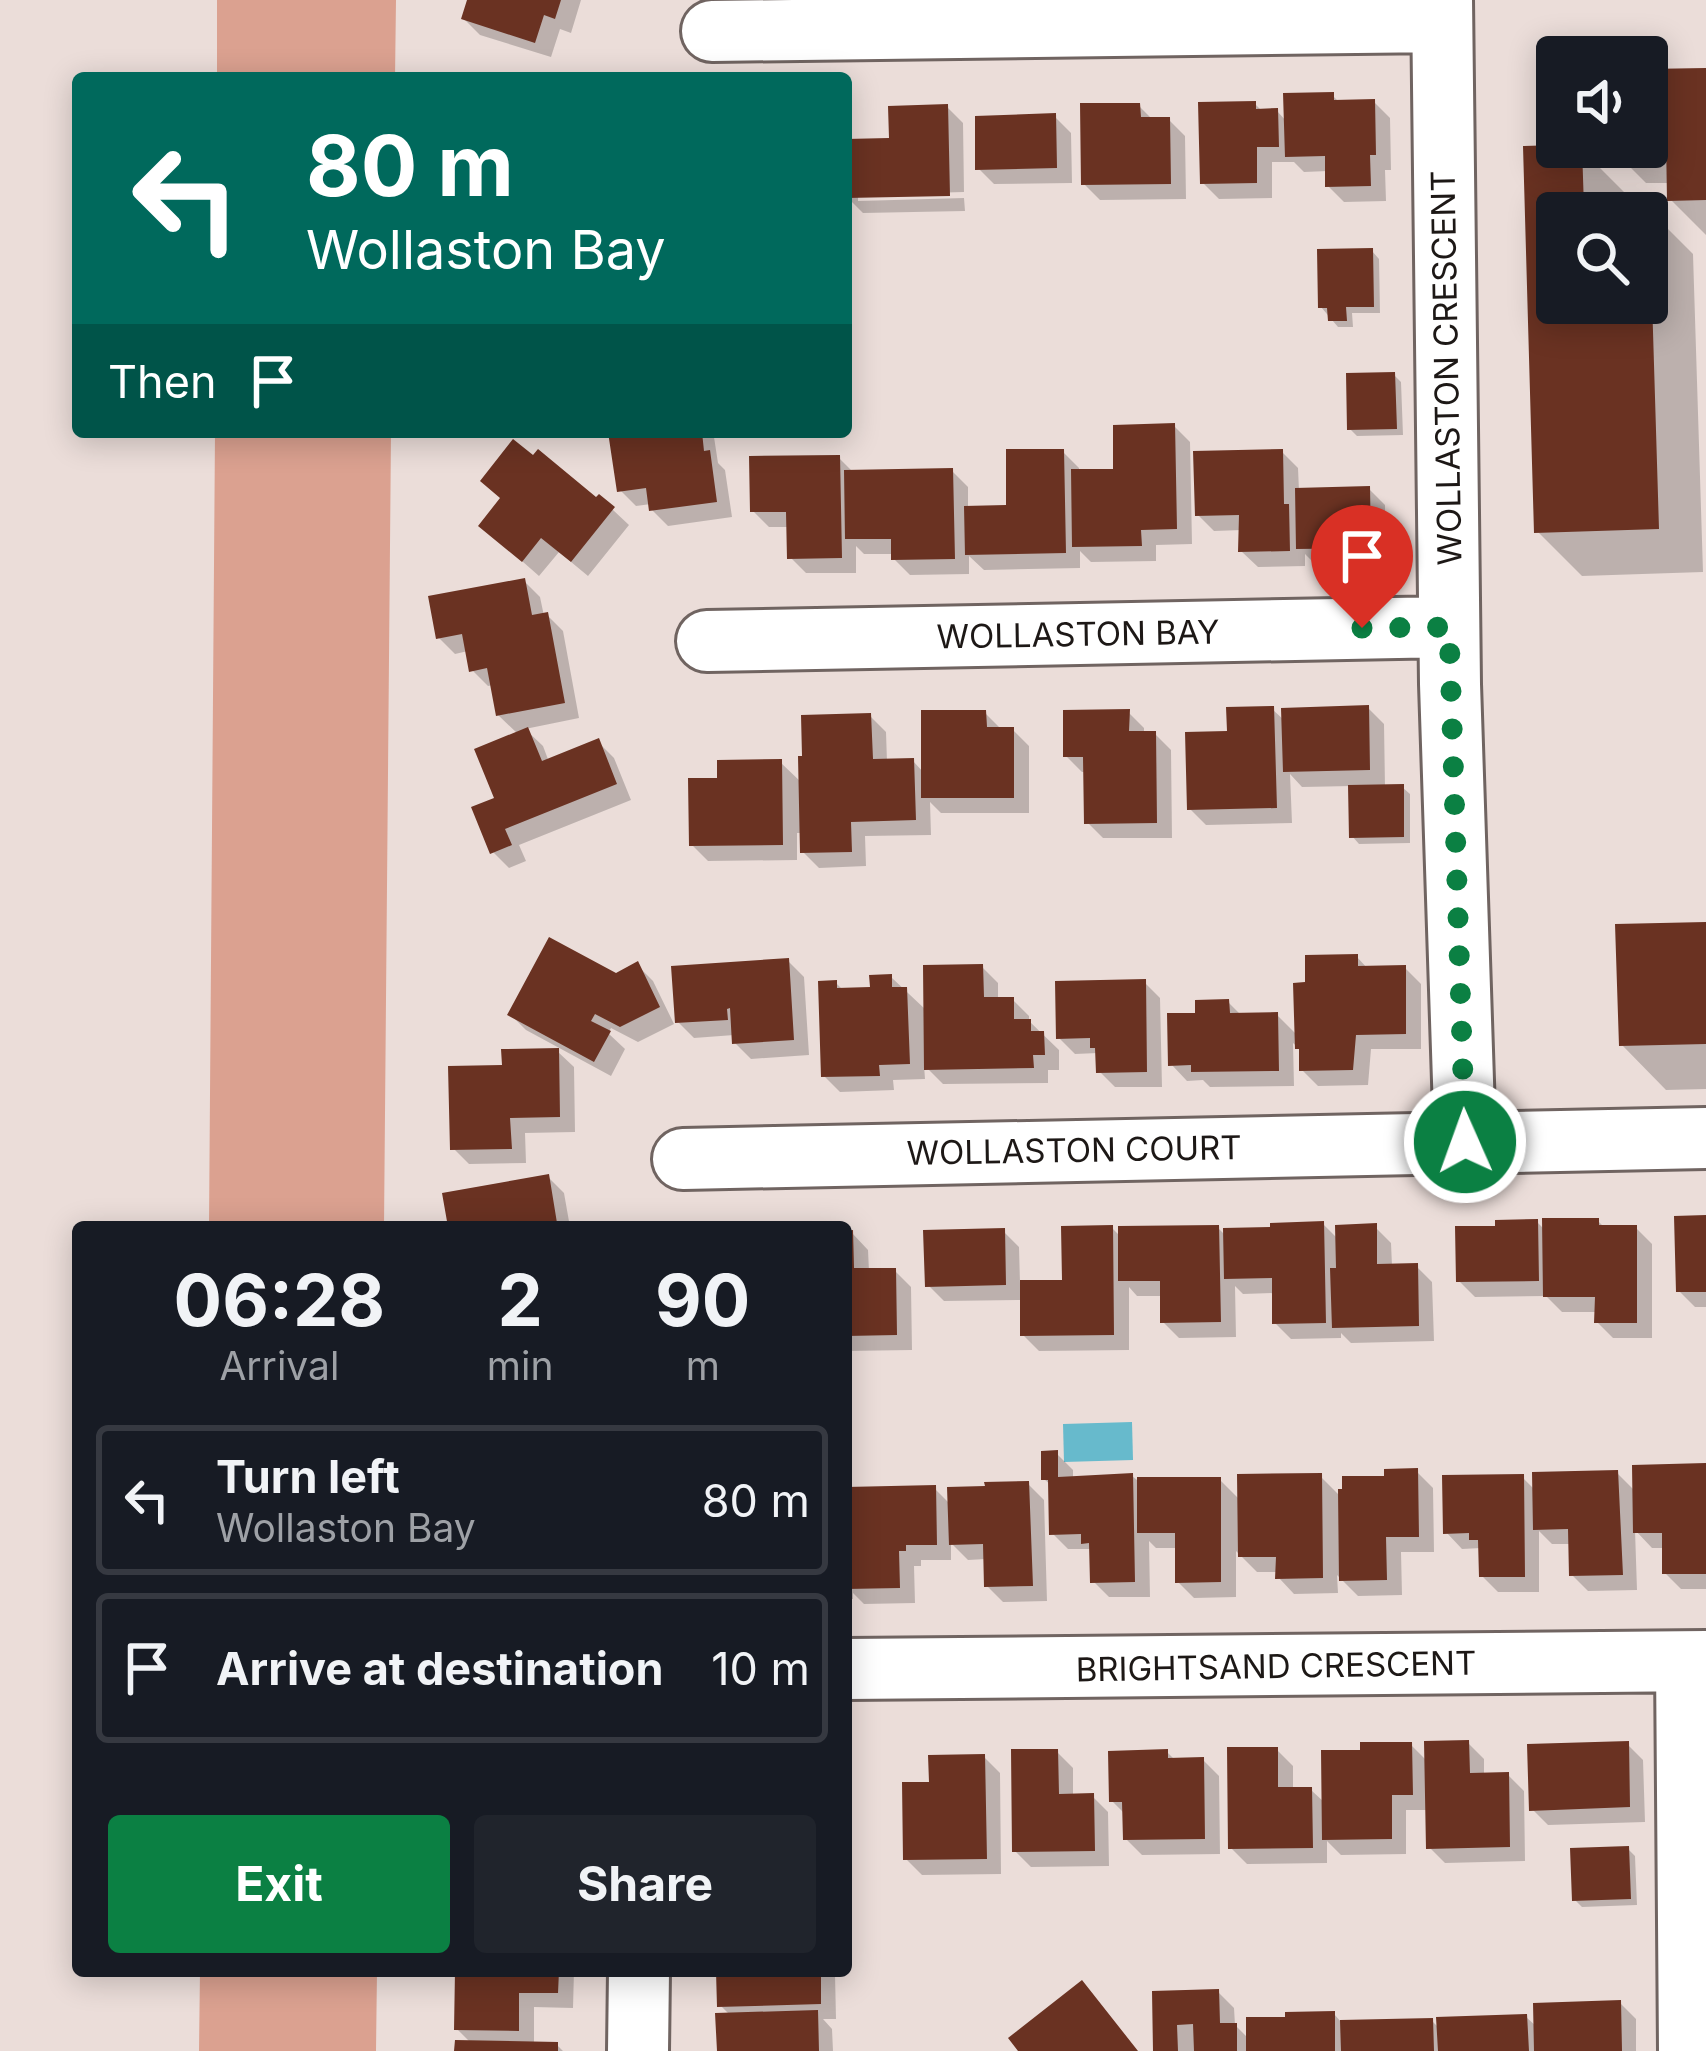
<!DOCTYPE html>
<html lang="en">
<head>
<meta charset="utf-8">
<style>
	:root { --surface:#171b24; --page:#20242c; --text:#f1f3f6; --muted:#9ea1a6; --line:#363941; --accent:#0b8043 }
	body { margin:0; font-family:Inter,sans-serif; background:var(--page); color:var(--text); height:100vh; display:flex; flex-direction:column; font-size:45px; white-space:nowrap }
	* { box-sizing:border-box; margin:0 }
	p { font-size:39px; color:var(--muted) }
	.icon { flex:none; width:66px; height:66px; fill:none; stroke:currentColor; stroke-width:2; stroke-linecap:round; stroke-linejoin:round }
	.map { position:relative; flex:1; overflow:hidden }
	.details { position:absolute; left:72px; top:1221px; width:780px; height:756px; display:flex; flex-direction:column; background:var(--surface); border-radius:12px; box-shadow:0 6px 30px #0003 }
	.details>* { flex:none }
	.top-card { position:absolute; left:72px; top:72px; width:780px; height:366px; border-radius:12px; box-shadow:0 6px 30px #0003; background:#00695c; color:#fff; overflow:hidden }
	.controls { position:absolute; left:1536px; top:36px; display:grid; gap:24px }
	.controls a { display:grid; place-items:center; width:132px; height:132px; border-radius:12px; background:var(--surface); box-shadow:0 6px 30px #0003; font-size:60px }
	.pin { position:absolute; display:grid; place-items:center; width:102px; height:102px; color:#fff; margin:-123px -51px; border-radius:50% 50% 50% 0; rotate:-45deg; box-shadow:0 0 12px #0007 }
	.pin .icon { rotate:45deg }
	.me { position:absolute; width:132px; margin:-66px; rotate:358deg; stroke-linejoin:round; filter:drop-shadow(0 0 9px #0008) }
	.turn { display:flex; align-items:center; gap:42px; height:252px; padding:0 36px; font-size:54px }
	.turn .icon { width:156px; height:156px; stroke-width:2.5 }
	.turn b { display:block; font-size:84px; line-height:102px }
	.then { display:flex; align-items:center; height:114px; padding:0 36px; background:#0003; gap:24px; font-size:45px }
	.eta { display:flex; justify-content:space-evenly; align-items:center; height:204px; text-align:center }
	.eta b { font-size:72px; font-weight:700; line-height:84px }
	.button { display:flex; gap:24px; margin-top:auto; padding:24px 36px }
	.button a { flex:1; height:138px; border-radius:12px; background:var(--accent); color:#fff; font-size:48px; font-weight:700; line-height:138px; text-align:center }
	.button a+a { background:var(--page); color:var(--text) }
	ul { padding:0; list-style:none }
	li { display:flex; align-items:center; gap:36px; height:150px; margin:0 24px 18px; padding:0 12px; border:6px solid var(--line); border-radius:12px }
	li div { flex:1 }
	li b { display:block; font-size:45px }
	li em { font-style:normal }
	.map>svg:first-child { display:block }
	.green { fill:#dba190 }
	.water { fill:#67bacc }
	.shadow { fill:#0003; fill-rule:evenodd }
	.building { fill:#6a3222 }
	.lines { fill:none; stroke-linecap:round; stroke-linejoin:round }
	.minor-casing { stroke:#706461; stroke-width:66 }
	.minor { stroke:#fff; stroke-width:60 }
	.route { stroke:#0b8043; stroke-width:21; stroke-dasharray:0 37.8 }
	.labels { text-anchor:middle; stroke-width:12; stroke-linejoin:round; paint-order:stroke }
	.street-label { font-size:33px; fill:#1d1816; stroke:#fff }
</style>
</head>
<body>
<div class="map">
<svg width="1706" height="2051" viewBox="0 0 1706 2051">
	<rect width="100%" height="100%" fill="#ebddd9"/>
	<path class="green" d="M217,0h179l-1,78h-178z
		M215,432h176l-7,795h-175z
		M200,1971h177l-1,80h-177z"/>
	<path class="water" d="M1132,1422l1,38 -69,2 -1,-38z"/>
	<path class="shadow" d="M470,0h111l-10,33 -11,-4 -9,28 -71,-22 -16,-16z
		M1706,71v164l-36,-36v-16h-24l-36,-36h37v-75z
		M1333,96l7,7 34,-1 16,16 1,52h-6l1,31 -42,1 -16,-16v-15l-24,1 -10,-10h-22v36l-53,1 -16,-16 52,-79 8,8 14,-1 10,11z
		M1139,106l14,14h16l16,16 1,63 -86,1 -16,-16z
		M947,107l16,16 1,69 -106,3v6l106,-3 1,13 -102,2 -14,-14v20h-3v-77l46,-1z
		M1054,116l17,17 1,50 -78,1 -16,-16z
		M1580,148l45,45 1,16h22l45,45 10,318 -121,4 -45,-45 -11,-382zM1557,213h90v90h-90z
		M1372,251l7,8 1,54h-28l1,14h-15l-17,-20z
		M1394,375l7,7 2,53 -46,1 -7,-7z
		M1174,426l16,16 2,102 -36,1v16l-65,1 -11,-11v17l-96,2 -15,-14v18l-59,1 -16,-16v-5h-30l-8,-8v27h-50l-16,-16 -1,-30h-20l-16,-16 86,-53 15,15 98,-2 16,16v22l41,-1 54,-56 16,16v4h38z
		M611,432h99l4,5 4,26 7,7 7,47 -64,9 -16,-16 -1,-6 -15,2 -16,-16z
		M1282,452l16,16 1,23 70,-2 16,16 1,58 -71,1 -10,-10v12l-47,1 -17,-16 1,-21 -28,1 -16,-16z
		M503,499l94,2 16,9 16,15 -41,51 -29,-24 -20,24 -57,-50z
		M524,581l16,16 4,19 3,-1 16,16 16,87 -54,11 18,17 6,16 49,-20 16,16 17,42 -112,45 7,16 -17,7 -16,-16 4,-52 21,-66 -20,-19 -5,-30 -5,1 -16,-16 -4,-19 -13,3 -16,-16z
		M1368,708l16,16 1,63h17l8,7v49l-51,1 -7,-8v-50l-50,1 -12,-13 2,49 -86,2 -16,-16 40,-75 42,-25 13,12z
		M1128,712l16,16v6h11l16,16 1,88h-69l-16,-16 -1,-50h-4l-16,-16z
		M985,713l17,17h11l16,16v67h-88l-11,-11 1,33 -66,1 1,30 -47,2 -16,-16v-19h-6v27l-89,1 -16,-16 28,-64 60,-19 22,21 68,-67 16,16 1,30 26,-1 11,12z
		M1706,925v164l-40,1 -44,-45z
		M1357,957l11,12 37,-1 16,16v65h-50l-3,36 -50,1 -16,-16v-19l-9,-8 1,43 -84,1 -7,-7 -16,1 -16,-17 27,-48 30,-14 14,14 35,-1 21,21 10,-51z
		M788,961l16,16 5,78 -58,4 -16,-16 -1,-8 -40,3 -16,-16z
		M637,965l16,16 21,43 -36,18 -27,-14 -3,5 17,16 -14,27 -85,-46 -16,-16 106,-38z
		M982,967l16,16v17h15l16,16v5l30,29v20h-11v13l-105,1 -19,-19 1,14 -32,1 1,10 -54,2 -16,-16 12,-93 7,7 30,-1 18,-12 35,33z
		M1144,982l16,16 2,89h-47l-16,-16 -1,-18 -23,1 -16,-16z
		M557,1051l17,16 1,65 -50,1 1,30 -57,1 -16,-16z
		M548,1177l16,16 6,34h-119z
		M1706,1218v89h-11l-16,-16z
		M1598,1221l7,7h31l16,16v94h-39l-16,-16 1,-10h-36l-16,-16 -71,1 -16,-16 78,-59 9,9z
		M1323,1224l15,15 37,-12 16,16 1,23h24l16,16 2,59 -83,2 -10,-10v5l-50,1 -16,-16v-30l-32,1 -8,-8 1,51 -57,1 -16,-16v-26h-26l-8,-9v63l-90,1 -16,-16v-35l-79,1 -16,-16 75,-54 16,16 1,36h45l47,-55 9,9 97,-9 8,8z
		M852,1233l16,17 1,21h26l16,16 1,63 -66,1v-117z
		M1057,1454l16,16v9l59,-3 5,4h83l20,20 80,-24 21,21 46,-18 30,-7 16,16 1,64h-33l1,43 -44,1 -21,-21 1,18 -44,1 -15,-16v-6h-22l-21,-21v46l-42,1 -16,-16v-34h-22l-7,-7 1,56h-41l-16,-16 -3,-32h-22l-16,-16v-47l-8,-7z
		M1706,1466v123h-25l-16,-16v-25h-13l-17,-18 2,60 -49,1 -16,-16 -1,-31h-19l-13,-13v61h-41l-16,-16 -1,-28 -19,1 -16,-17 76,-55 13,13 82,-17 19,19z
		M1028,1484l16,16 3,101 -44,1 -16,-16 -1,-27 -18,1 -17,-17v17h-30v6h-7l1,37 -51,1 -11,-11v6h-7v-109l88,-2 16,16z
		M1468,1743l16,16v16h24l16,16 1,70 -80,2 -16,-16 -1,-37h-22v44l-65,1 -14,-14v22l-80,1 -16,-16 46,-98 16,16v24h18l14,13 38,-50 48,-8 16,16z
		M1627,1744l16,16 2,62 -97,3 -16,-16z
		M1057,1752l16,16v28h19l16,16 1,54 -78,1 -16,-16z
		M1167,1752l9,9 27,-1 16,16 1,78 -78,1 -16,-16 -1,-25 -13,-13z
		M984,1757l16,16 1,101 -79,1 -16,-16z
		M1628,1849l7,7 2,49 -55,2 -7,-7z
		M458,1971h116l-1,37 -39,-1v38h23l6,6h-106l15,-7 -15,-15z
		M719,1971h113l3,3 1,45h-13l9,10 1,22h-113l10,-36 -10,-10z
		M1218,1992l16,16 1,17 14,14 85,-25 8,9 90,-2 8,8 86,-12 11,10 83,-24 16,16v32h-479l-2,-57z"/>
	<path class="building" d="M467,0h94l-6,19 -11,-4 -9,28 -74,-24z
		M1706,68v132l-39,1 -1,-63 -19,1v-70z
		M1334,92v8l41,-1 1,56h-6l1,31 -46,1v-31l-40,1 -2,-64z
		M1256,101v8l22,-1 1,39h-22v36l-57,1 -2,-82z
		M1080,103h60l1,14h29l1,67 -90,1z
		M948,104l2,92 -104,2v-59l43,-1 -1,-32z
		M1056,113l1,55 -82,2v-54z
		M1557,145l25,2 2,61 65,-2v7h-92v90h90v-37h4l8,263 -125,4 -11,-387z
		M1373,248l1,59h-28l1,14h-19l-1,-13h-9l-1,-59z
		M1395,372l2,57 -50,1 -1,-57z
		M1175,423l2,106 -36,1 1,16 -70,1 -1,-78h42v-44z
		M608,432h94l2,19 6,-1 7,52 -68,9 -3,-23 -29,4z
		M513,439l20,16 5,-6 58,48 3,-3 16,13 -44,55 -30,-24 -19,24 -44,-36 22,-28 -20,-17z
		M1006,449h58l2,104 -101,2 -1,-49 42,-1z
		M1283,449l1,55h5l1,47 -52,1 1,-37 -44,1 -2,-65z
		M840,455l2,103 -55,1 -1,-47h-36l-1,-56z
		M953,468l2,91 -64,1v-21h-46l-1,-69z
		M1370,486l1,62 -75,1 -1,-61z
		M525,578l7,37 16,-3 17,91 -69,13 -9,-48 -18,4 -7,-38 -26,5 -8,-43z
		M1369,705l1,65 -87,2 -2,-64z
		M1274,706l3,102 -90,2 -2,-78 42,-1 -1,-24z
		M1130,709l-1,22h27l1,92 -73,1 -1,-67h-20v-47z
		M921,710h65l1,17h27v71h-93z
		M871,713l2,46 41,-1 2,62 -65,2 1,30 -52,1 -2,-97h4l-1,-41z
		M528,727l14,34 57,-23 18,46 -112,45 7,16 -22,9 -19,-47 23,-9 -20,-49z
		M782,759l1,86 -94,1 -1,-68h29v-18z
		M1404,784v53l-55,1 -1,-53z
		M1706,922v122l-87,2 -4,-122z
		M549,937l67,36 22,-12 22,46 -40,20 -25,-13 -4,7 20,10 -17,31 -87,-47z
		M1358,954v12l48,-1v69l-50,1 -3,35 -54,1v-22h-4l-2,-66 12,-1v-27z
		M789,958l5,82 -62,4 -2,-36 -3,1 1,11 -53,3 -4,-57z
		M983,964l1,33h30v22h17v12h13l1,24h-12l1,13 -110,2 -1,-105z
		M892,974v13h15l3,77 -31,1 1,11 -59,1 -3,-96 19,-1v8l33,-1 -1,-12z
		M1146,979l1,93 -51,1 -1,-25h-5v-10l-34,1 -1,-58z
		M1229,999l1,14 48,-1 1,59 -88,1v-7l-23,1 -1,-53h28v-13z
		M559,1048l1,69 -50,1 2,31 -62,1 -2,-84 54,-1 -1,-16z
		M549,1174l8,49 -24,4h-85l-6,-34z
		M1706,1215v77h-30l-2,-76z
		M1542,1218h57v7h38v98h-43l1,-26h-52z
		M1538,1219l1,62 -83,1 -1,-56h40v-6z
		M1324,1221l2,102 -54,1v-46l-48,1 -1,-51 47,-1v-4z
		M1377,1223v41l41,-1 1,63 -87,2 -2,-60h6l-1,-43z
		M1113,1225l1,110 -94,1v-56h42l-1,-54z
		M1219,1225l2,97 -61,1v-42h-42v-55z
		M1005,1228l1,57 -81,2 -2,-57z
		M853,1230l1,38h42l1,67 -51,1v-105z
		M1058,1450v27l75,-4 2,109 -45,1 -1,-40 -8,1v-10l-32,1 -1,-55h-7v-29z
		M1706,1463v111h-44v-41h-29l-1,-68z
		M1418,1468l1,69h-33l1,43 -48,1 -1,-92h4v-13h42v-7z
		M1618,1470l5,105 -54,1 -1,-47 -35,1 -1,-58z
		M1322,1473l1,105 -48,1 1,-22h-38l-1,-83z
		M1524,1474l1,103h-46l-1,-37h-9v-7l-26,1 -1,-59z
		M1137,1477h84v105l-46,1v-50h-38z
		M1029,1481l4,105 -49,1 -1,-43 -34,1 -2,-58 38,-1 -1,-4z
		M936,1485l1,60h-31v6h-7l1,37 -54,1v-102z
		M1469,1740l1,33 39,-1 1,75 -84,2 -2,-108z
		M1629,1741l1,66 -101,4 -2,-67z
		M1360,1742h52l1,53h-21v44l-70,1 -1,-90h39z
		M1227,1747h51v40h34l1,61 -85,1z
		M1011,1749h47l1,45 35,-1 1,58 -83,1z
		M1168,1749v9l36,-1 1,82 -82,1 -1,-38h-13l-1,-51z
		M985,1754l2,105 -84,1 -1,-78h27l-1,-27z
		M1629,1846l2,53 -59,2 -2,-53z
		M455,1971h104l-1,22h-39v38l-65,-1z
		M716,1971h105v33l-104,3z
		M1082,1980l56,71h-120l-10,-13z
		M1219,1989l1,34h17v28h-43l-1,-27 -16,1 1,26h-25l-1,-60z
		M1621,2000l1,51h-88l-1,-48z
		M818,2010l1,41h-102l-2,-38z
		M1335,2011v40h-89v-34h39v-5z
		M1527,2014l2,37h-91l-2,-34z
		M1433,2018l1,33h-93l-1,-31z
		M455,2040l103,2v9h-104z"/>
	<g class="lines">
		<defs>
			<path id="minor" d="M1442,0l8,684 15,458
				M712,31l730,-9
				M707,641l742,-14
				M683,1159l1023,-21
				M1686,1662l3,389
				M846,1669l860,-8
				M638,2051l1,-80"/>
		</defs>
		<use href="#minor" class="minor-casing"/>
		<use href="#minor" class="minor"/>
	</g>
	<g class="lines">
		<path class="route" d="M1362,628l87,-1 16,515"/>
	</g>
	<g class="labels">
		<g class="street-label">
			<text transform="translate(1446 368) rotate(-91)" y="12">WOLLASTON CRESCENT</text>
			<text transform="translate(1078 634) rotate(-1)" y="12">WOLLASTON BAY</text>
			<text transform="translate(1074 1150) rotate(-1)" y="12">WOLLASTON COURT</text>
			<text transform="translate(1276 1666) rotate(-1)" y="12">BRIGHTSAND CRESCENT</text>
		</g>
	</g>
</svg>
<div class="controls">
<a><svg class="icon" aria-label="sound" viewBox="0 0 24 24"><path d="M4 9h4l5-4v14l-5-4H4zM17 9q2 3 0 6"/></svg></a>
<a><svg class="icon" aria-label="search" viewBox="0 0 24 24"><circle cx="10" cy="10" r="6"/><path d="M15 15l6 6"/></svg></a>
</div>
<div class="pin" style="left:1362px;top:628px;background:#d93025"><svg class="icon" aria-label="arrive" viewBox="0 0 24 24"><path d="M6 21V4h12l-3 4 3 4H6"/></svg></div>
<svg class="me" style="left:1465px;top:1142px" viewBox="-20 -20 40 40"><circle r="17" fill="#0b8043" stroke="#fff" stroke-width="3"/><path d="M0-11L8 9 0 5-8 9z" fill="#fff"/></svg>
<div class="top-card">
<div class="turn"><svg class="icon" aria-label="left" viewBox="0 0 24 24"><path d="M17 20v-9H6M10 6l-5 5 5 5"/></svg><div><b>80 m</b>Wollaston Bay</div></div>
<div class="then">Then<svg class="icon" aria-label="arrive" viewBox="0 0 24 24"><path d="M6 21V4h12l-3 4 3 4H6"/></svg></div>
</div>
<section class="details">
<div class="eta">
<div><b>06:28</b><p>Arrival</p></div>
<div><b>2</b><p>min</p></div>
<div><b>90</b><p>m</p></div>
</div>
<ul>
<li><svg class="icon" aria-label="left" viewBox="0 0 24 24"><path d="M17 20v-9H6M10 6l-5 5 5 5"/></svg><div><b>Turn left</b><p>Wollaston Bay</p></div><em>80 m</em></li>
<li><svg class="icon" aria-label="arrive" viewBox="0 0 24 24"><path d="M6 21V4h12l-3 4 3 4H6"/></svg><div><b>Arrive at destination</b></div><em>10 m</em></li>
</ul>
<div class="button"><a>Exit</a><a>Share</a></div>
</section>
</div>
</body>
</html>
